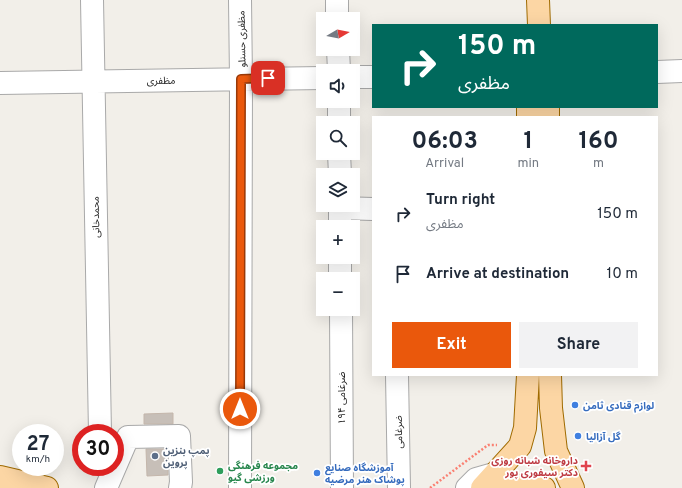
<!DOCTYPE html>
<html lang="en">
<head>
<meta charset="utf-8">
<style>
	:root { --surface:#fff; --page:#f2f2f3; --text:#1f2937; --muted:#747a83; --accent:#ea580c }
	body { margin:0; font-family:Overpass,"Noto Sans Arabic",sans-serif; background:var(--page); color:var(--text); height:100vh; display:flex; flex-direction:column; font-size:15px; white-space:nowrap }
	* { box-sizing:border-box; margin:0 }
	p { font-size:13px; color:var(--muted) }
	.icon { flex:none; width:22px; height:22px; fill:none; stroke:currentColor; stroke-width:2; stroke-linecap:round; stroke-linejoin:round }
	.map { position:relative; flex:1; overflow:hidden }
	.drawer { position:absolute; left:372px; top:116px; width:286px; height:260px; display:flex; flex-direction:column; background:var(--surface); border-radius:0px; box-shadow:0 4px 16px #0002 }
	.drawer>* { flex:none }
	.guide { position:absolute; left:372px; top:24px; width:286px; height:84px; border-radius:0px; box-shadow:0 4px 16px #0002; background:#00695c; color:#fff; overflow:hidden }
	.needle { width:26px; rotate:80deg }
	.fabs { position:absolute; left:316px; top:12px; display:grid; gap:8px }
	.fabs a { display:grid; place-items:center; width:44px; height:44px; border-radius:0px; background:var(--surface); box-shadow:0 4px 16px #0002; font-size:20px }
	.speed { position:absolute; left:12px; top:424px; display:flex; gap:8px; font-size:20px; font-weight:700; text-align:center }
	.speed>* { display:grid; place-content:center; width:52px; height:52px; border-radius:50%; background:var(--surface); box-shadow:0 4px 16px #0002; line-height:1 }
	.speed small { font-size:10px; font-weight:400 }
	.speed .limit { border:6px solid #d22; background:#fff; color:#111 }
	.pin { position:absolute; display:grid; place-items:center; width:34px; height:34px; color:#fff; margin:-17px; border-radius:8px; box-shadow:0 2px 6px #0006 }
	.me { position:absolute; width:44px; margin:-22px; rotate:0deg; stroke-linejoin:round; filter:drop-shadow(0 0 3px #0008) }
	.turn { display:flex; align-items:center; gap:14px; height:84px; padding:0 20px; font-size:18px }
	.turn .icon { width:52px; height:52px; stroke-width:2.5 }
	.turn b { display:block; font-size:28px; line-height:34px }
	.eta { display:flex; justify-content:space-evenly; align-items:center; height:68px; text-align:center }
	.eta b { font-size:24px; font-weight:700; line-height:28px }
	.action { display:flex; gap:8px; margin-top:auto; padding:8px 20px }
	.action a { flex:1; height:46px; border-radius:0px; background:var(--accent); color:#fff; font-size:16px; font-weight:700; line-height:46px; text-align:center }
	.action a+a { background:var(--page); color:var(--text) }
	ul { padding:0; list-style:none }
	li { display:flex; align-items:center; gap:12px; height:60px; padding:0 20px }
	li div { flex:1 }
	li b { display:block; font-size:15px }
	li em { font-style:normal }
	.map>svg:first-child { display:block }
	.building { fill:#c7bfb8; stroke:#c4b6ab }
	.lines { fill:none; stroke-linecap:round; stroke-linejoin:round }
	.minor-casing { stroke:#a9a9a9; stroke-width:24 }
	.major-casing { stroke:#a06b00; stroke-width:24 }
	.path { stroke:#fa8072; stroke-width:2.5; stroke-dasharray:2 2; stroke-linecap:butt }
	.minor { stroke:#fff; stroke-width:22 }
	.major { stroke:#fcd6a4; stroke-width:22 }
	.route-casing { stroke:#983908; stroke-width:10 }
	.route { stroke:#ea580c; stroke-width:7 }
	.shop-dot { fill:#3f7fe0; stroke:#fff; stroke-width:1.5 }
	.service-dot { fill:#5c6f8a; stroke:#fff; stroke-width:1.5 }
	.health-dot { fill:#e0444e; stroke:#fff; stroke-width:1.5 }
	.leisure-dot { fill:#2e9e5b; stroke:#fff; stroke-width:1.5 }
	.labels { text-anchor:middle; stroke-width:3.5; stroke-linejoin:round; paint-order:stroke }
	.street-label { font-size:10px; fill:#222; stroke:#fff }
	.shop-label { font-size:10px; font-weight:bold; fill:#366cbe; stroke:#fff; text-anchor:start }
	.service-label { font-size:10px; font-weight:bold; fill:#4e5e75; stroke:#fff; text-anchor:start }
	.health-label { font-size:10px; font-weight:bold; fill:#be3a42; stroke:#fff; text-anchor:end }
	.leisure-label { font-size:10px; font-weight:bold; fill:#27864d; stroke:#fff; text-anchor:start }
</style>
</head>
<body>
<div class="map">
<svg width="682" height="488" viewBox="0 0 682 488">
	<rect width="100%" height="100%" fill="#f2efe9"/>
	<path class="building" d="M173,413v11h-29v-10z
		M146,449h21l1,26 -21,1z"/>
	<g class="lines">
		<defs>
			<path id="minor" d="M92,0l8,433
				M337,0v19
				M338,49l1,22
				M657,72l25,-1
				M353,77h20
				M0,83l323,-5
				M339,101v22
				M339,153l1,22
				M340,205v22
				M340,208l33,1
				M340,257v22
				M341,309l1,179
				M397,375l2,113
				M106,488l22,-51 51,-1 2,46 -1,6
				M240,488l1,-409 -1,-79
				M467,488l9,-9 21,-6"/>
			<path id="major" d="M538,0l1,25
				M528,107v10
				M548,117v-10
				M550,375l1,33 5,43 17,37
				M0,477l47,11
				M482,488l38,-42 5,-18 3,-53
				M504,488l23,-3 17,3"/>
		</defs>
		<use href="#minor" class="minor-casing"/>
		<use href="#major" class="major-casing"/>
		<path class="path" d="M430,488l58,-43h9"/>
		<use href="#minor" class="minor"/>
		<use href="#major" class="major"/>
	</g>
	<g class="lines">
		<defs>
			<path id="route" d="M240,409l1,-330 27,-1"/>
		</defs>
		<use href="#route" class="route-casing"/>
		<use href="#route" class="route"/>
	</g>
	<g class="shop-dot">
		<circle cx="575" cy="405" r="4"/>
		<circle cx="578" cy="436" r="4"/>
		<circle cx="317" cy="473" r="4"/>
	</g>
	<circle class="service-dot" cx="155" cy="456" r="4"/>
	<path class="health-dot" d="M584 460h4v4h4v4h-4v4h-4v-4h-4v-4h4z"/>
	<circle class="leisure-dot" cx="220" cy="471" r="4"/>
	<g class="labels">
		<g class="street-label">
			<text transform="translate(241 39) rotate(-91)" y="4">مظفری حسنلو</text>
			<text transform="translate(161 80) rotate(-1)" y="4">مظفری</text>
			<text transform="translate(95 217) rotate(-91)" y="4">محمدخانی</text>
			<text transform="translate(341 398) rotate(-90)" y="4">ضرغامی ۱۹۴</text>
			<text transform="translate(398 432) rotate(-91)" y="4">ضرغامی</text>
		</g>
		<g class="shop-label">
			<text x="583" y="409">لوازم قنادی ثامن</text>
			<text x="586" y="440">گل آزالیا</text>
			<text x="325" y="471">آموزشگاه صنایع<tspan x="325" dy="12">پوشاک هنر مرضیه</tspan></text>
		</g>
		<g class="service-label">
			<text x="163" y="454">پمپ بنزین<tspan x="163" dy="12">پروین</tspan></text>
		</g>
		<g class="health-label">
			<text x="578" y="464">داروخانه شبانه روزی<tspan x="578" dy="12">دکتر سیفوری پور</tspan></text>
		</g>
		<g class="leisure-label">
			<text x="228" y="469">مجموعه فرهنگی<tspan x="228" dy="12">ورزشی گیو</tspan></text>
		</g>
	</g>
</svg>
<div class="fabs">
<a><svg class="needle" viewBox="-14 -14 28 28"><path d="M0-13l5 13h-10z" fill="#e53935"/><path d="M0 13l5-13h-10z" fill="#747a83"/></svg></a>
<a><svg class="icon" aria-label="sound" viewBox="0 0 24 24"><path d="M4 9h4l5-4v14l-5-4H4zM17 9q2 3 0 6"/></svg></a>
<a><svg class="icon" aria-label="search" viewBox="0 0 24 24"><circle cx="10" cy="10" r="6"/><path d="M15 15l6 6"/></svg></a>
<a><svg class="icon" aria-label="layers" viewBox="0 0 24 24"><path d="M12 4l9 5-9 5-9-5zM3 14l9 5 9-5"/></svg></a>
<a>+</a>
<a>−</a>
</div>
<div class="speed"><div>27<small>km/h</small></div><div class="limit">30</div></div>
<div class="pin" style="left:268px;top:78px;background:#d93025"><svg class="icon" aria-label="arrive" viewBox="0 0 24 24"><path d="M6 21V4h12l-3 4 3 4H6"/></svg></div>
<svg class="me" style="left:240px;top:409px" viewBox="-20 -20 40 40"><circle r="17" fill="#ea580c" stroke="#fff" stroke-width="3"/><path d="M0-11L8 9 0 5-8 9z" fill="#fff"/></svg>
<div class="guide">
<div class="turn"><svg class="icon" aria-label="right" viewBox="0 0 24 24"><path d="M7 20v-9h11M14 6l5 5-5 5"/></svg><div><b>150 m</b>مظفری</div></div>
</div>
<section class="drawer">
<div class="eta">
<div><b>06:03</b><p>Arrival</p></div>
<div><b>1</b><p>min</p></div>
<div><b>160</b><p>m</p></div>
</div>
<ul>
<li><svg class="icon" aria-label="right" viewBox="0 0 24 24"><path d="M7 20v-9h11M14 6l5 5-5 5"/></svg><div><b>Turn right</b><p>مظفری</p></div><em>150 m</em></li>
<li><svg class="icon" aria-label="arrive" viewBox="0 0 24 24"><path d="M6 21V4h12l-3 4 3 4H6"/></svg><div><b>Arrive at destination</b></div><em>10 m</em></li>
</ul>
<div class="action"><a>Exit</a><a>Share</a></div>
</section>
</div>
</body>
</html>
